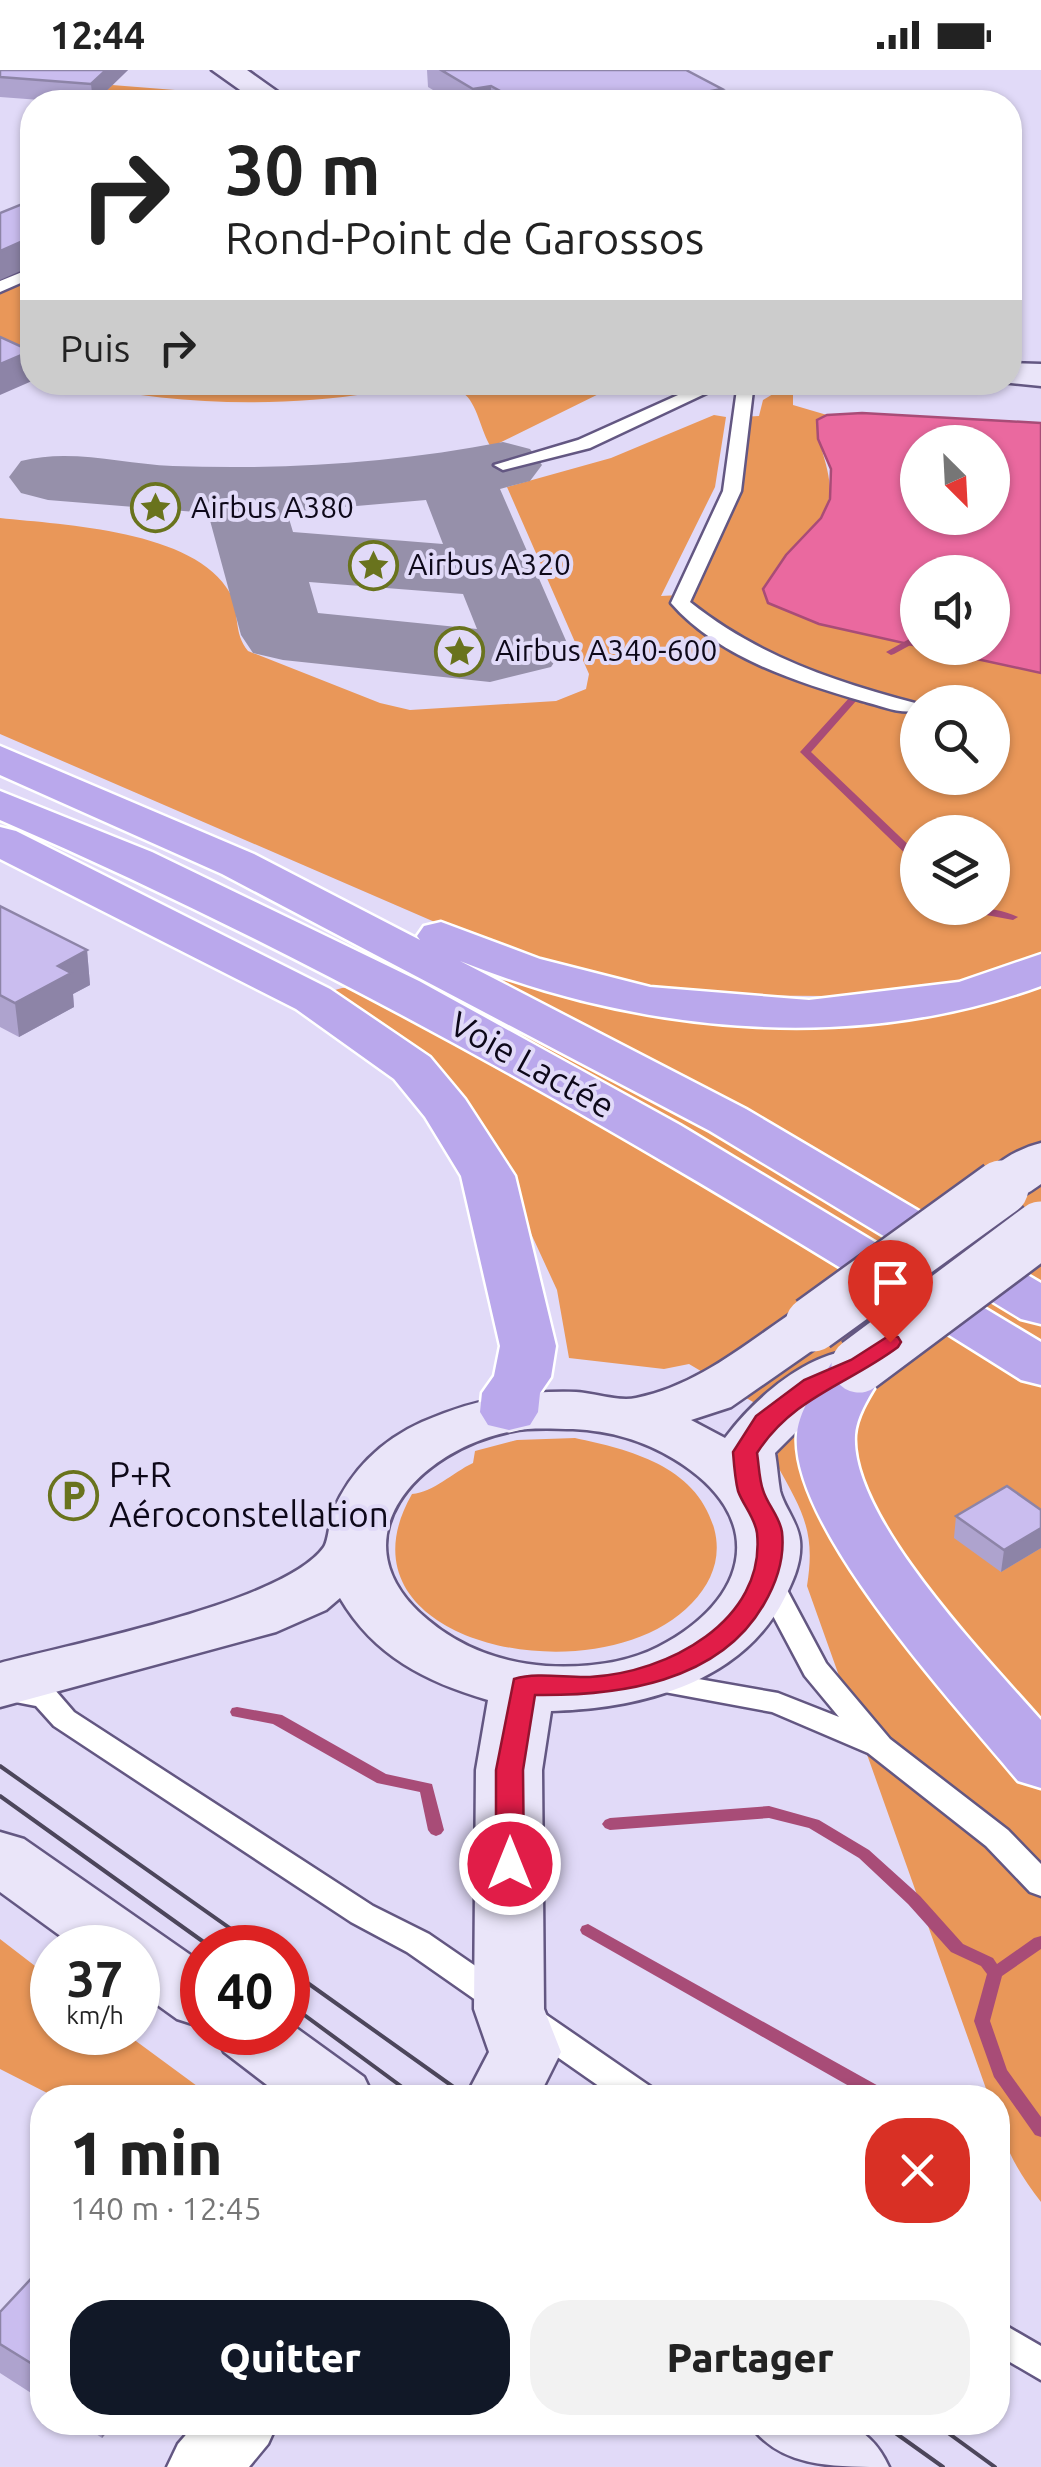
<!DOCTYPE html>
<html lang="fr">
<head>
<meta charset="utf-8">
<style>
	:root { --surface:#fff; --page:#f2f2f2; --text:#222; --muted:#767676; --accent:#111827 }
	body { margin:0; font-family:Ubuntu,sans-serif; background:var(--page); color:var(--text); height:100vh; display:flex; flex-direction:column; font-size:38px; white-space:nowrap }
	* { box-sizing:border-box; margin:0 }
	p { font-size:32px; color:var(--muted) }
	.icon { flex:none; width:55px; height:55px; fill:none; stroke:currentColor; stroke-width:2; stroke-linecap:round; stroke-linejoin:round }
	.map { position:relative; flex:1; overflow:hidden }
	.drawer { position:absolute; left:30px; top:2015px; width:980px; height:350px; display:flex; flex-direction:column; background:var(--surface); border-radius:40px; box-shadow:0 2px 8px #0004 }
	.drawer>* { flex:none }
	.guide { position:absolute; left:20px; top:20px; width:1002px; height:305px; border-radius:40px; box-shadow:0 2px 8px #0004; background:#fff; color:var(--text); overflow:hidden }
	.needle { width:65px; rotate:156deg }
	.fabs { position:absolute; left:900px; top:355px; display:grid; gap:20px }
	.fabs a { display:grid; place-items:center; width:110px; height:110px; border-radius:50%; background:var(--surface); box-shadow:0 2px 8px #0004; font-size:50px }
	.speed { position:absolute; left:30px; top:1855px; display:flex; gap:20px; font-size:50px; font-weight:700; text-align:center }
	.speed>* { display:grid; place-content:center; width:130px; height:130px; border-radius:50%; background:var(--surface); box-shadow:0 2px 8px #0004; line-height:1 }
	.speed small { font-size:25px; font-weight:400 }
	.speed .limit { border:15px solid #d22; background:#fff; color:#111 }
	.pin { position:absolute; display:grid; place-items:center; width:85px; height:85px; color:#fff; margin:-102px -42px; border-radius:50% 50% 50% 0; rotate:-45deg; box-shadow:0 0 10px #0007 }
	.pin .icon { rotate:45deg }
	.me { position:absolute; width:110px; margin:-55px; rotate:0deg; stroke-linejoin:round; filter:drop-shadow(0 0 8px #0008) }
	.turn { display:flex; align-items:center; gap:35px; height:210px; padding:0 40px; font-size:45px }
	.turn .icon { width:130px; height:130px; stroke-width:2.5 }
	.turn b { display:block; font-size:70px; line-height:85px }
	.then { display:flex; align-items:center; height:95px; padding:0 40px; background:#0003; gap:20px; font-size:38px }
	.round { display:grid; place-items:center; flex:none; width:105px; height:105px; border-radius:40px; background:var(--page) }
	.overview { display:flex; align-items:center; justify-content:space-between; height:170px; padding:0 40px }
	h1 { font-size:60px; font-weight:800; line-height:75px }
	.action { display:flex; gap:20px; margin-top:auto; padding:20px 40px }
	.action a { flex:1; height:115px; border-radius:40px; background:var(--accent); color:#fff; font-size:40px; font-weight:800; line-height:115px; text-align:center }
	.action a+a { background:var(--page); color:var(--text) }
	.status { display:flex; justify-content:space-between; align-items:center; height:70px; padding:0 50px; background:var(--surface); direction:ltr }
	.status svg { height:28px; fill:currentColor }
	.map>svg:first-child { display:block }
	.green { fill:#e99759; fill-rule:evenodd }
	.water { fill:#ea699f; stroke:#a84c77; stroke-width:2.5; fill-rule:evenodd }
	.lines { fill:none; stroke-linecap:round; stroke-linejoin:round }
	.stream { fill:#a84c77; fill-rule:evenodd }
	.taxiway { fill:#9690aa; fill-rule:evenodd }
	.lane-casing { stroke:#635782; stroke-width:5 }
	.street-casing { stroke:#635782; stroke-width:5 }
	.secondary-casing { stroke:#635782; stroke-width:5 }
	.highway-casing { stroke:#fff; stroke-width:5 }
	.lane { fill:#fff; fill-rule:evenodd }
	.street { fill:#fff; fill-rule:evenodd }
	.secondary { fill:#eae5f9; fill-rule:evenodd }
	.highway { fill:#baa8ec; fill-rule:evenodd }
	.tram { stroke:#4c465b; stroke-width:4 }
	.secondary-bridge-casing { stroke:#635782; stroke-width:60; stroke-linecap:butt }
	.secondary-bridge { stroke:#eae5f9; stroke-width:55 }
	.wall { fill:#aea3ce }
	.shaded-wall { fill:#8d84a7 }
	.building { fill:#cabdef; stroke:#8d84a7; stroke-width:2.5 }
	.route { fill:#e11d48; stroke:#92132f; stroke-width:2.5 }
	.labels { text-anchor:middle; stroke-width:8; stroke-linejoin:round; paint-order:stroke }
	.far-poi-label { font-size:30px; fill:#0d0819; stroke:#e1daf8; text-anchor:start }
	.street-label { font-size:35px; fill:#0d0819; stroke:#e1daf8 }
	.poi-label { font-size:35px; fill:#0d0819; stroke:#e1daf8; text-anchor:start }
</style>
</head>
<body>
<div class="status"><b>12:44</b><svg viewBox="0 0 49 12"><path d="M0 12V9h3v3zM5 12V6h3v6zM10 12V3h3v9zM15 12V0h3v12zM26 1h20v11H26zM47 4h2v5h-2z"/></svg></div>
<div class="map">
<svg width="1041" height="2397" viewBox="0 0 1041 2397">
	<rect width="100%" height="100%" fill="#e1daf8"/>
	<path class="green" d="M112,15l63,5 7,9 -87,3z
		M32,206v92l-32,-17v-61z
		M150,312l93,5 53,-5 325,1 -130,64c-10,-15 -14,-45 -28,-54 -26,-16 -63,-4 -91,0 -98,15 -201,12 -298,-10z
		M788,315l5,5v15l34,10 -10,5c2,8 1,16 3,24 20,63 10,64 -34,111l33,69 222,49v1529c-25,-33 -43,-62 -43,-104l-9,-1 -182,-511c9,-56 -5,-75 -31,-123l4,-19 12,-19 -103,-61 -25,5 -95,-11 -12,-68 -75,-163 -41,-52 -50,-45 -63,-38 14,-4 175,-8 232,36 81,-20 -126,-1 -104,-17 -126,-39 -474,-205v-216c64,7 195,12 230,75 10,19 3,40 18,58l132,52 30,7 146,-9 30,-12 3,-15 -82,-187 104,-29 103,-43 12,2 -11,70 -54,109 19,-1 48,-106 12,-72 19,-1 4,-16zM918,632h74v76h-74zM918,762h74v76h-74z
		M575,1368c56,12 121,28 139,90 8,29 -2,54 -22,75 -91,97 -367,43 -280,-109 22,-2 40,-21 61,-31l2,-12 42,-11z
		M0,1869l52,40v53l73,1 87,64h-157l-55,-28z"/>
	<path class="water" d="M862,343l179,10v250l-115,-25h66v-76h-74l-1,74 -98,-22 -51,-21 -5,-14 23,-34 35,-37 9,-19 1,-30 -13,-30 -1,-19 10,-5zM918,372h74v76h-74z"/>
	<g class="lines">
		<path class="stream" d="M918,564v7l-24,13 -3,1 -5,-3z
			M853,626l3,1v4l-45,51 107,102v9l-4,-1 -114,-110 50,-55z
			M960,838c19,-1 42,1 58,9l-5,3 -48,-9z
			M237,1637l45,8 104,59 46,10 12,46 -3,4 -5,2 -5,-2 -3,-4 -8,-38 -43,-9 -104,-59 -41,-8 -2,-4 2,-4z
			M769,1736l50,14 50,30 51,46 43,48 30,14 4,6 37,-26 7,-2v13l-39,27 -12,45 17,49 34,47v20l-6,-2 -41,-58 -20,-56 13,-47 -6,-8 -30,-14 -43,-48 -49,-46 -50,-30 -40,-10 -159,12 -5,-2 -3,-4 3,-4 5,-2z
			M588,1854l303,169 2,5h-23l-288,-164 -2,-4 2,-4z"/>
		<path class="taxiway" d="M503,372l27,7 12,16 -12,16 -30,8 67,154 -16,24 -61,15 -207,-22 -30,-7 -12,-18 -33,-122 -160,-13 -27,-7 -12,-16 12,-16c50,-13 101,3 152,5 110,4 222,-3 330,-24zM426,430l17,44 -150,-12 -6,-20zM309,512l154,12 14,35 -159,-16z"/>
		<defs>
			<path id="lane" d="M32,198v10l-32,14v-11z
				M707,312h23l-140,66 -87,22 -9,-5 84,-25z
				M738,312h16l-13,109 -51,111c68,54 142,79 225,101v8c-16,3 -37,-6 -53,-10 -66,-19 -144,-44 -191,-98l52,-112z
				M767,1499l10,2 49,92 64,76 118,91 33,34v32l-11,-4 -44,-46 -118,-93 -96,-41 -129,-24 -5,-7 5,-7 10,-3 125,22 61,24 -34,-41 -52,-98 4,-7z
				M0,1609l55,11 19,22 299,194 56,28 225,155 4,9h-42l-209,-146 -56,-30 -297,-196 -18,-20 -36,-7z
				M998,2251l43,25v34l-43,-25z"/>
			<path id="street" d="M197,2352h81l-10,22 -19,23h-82l11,-23z"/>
			<path id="secondary" d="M212,0h35l45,32h-35z
				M1010,293l31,1v22l-40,-4h9z
				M1041,1073v41c-21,15 -33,22 -59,15l-8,-11c15,-22 42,-39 67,-45z
				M813,1237l20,5 8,12 -8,12 -102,71 -40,13 34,18c32,-43 97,-100 154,-86l9,13 -9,13 -64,35 -40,40c2,12 3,26 5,38 4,16 18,31 20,50 2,21 -7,40 -16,58 -43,85 -146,110 -233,112l-9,59 2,239 17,43 -23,46h-73l24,-46 -15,-43 2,-239 12,-70c-62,-18 -114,-44 -148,-102l-14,12 -50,22 -276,75v-44c71,-19 284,-60 324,-116 5,-8 5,-26 9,-36 18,-41 49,-71 89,-89 50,-22 99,-32 154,-30 18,1 43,10 60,6 60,-12 107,-52 157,-86zM573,1359c38,2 69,11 101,30 96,58 76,141 -16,188 -33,17 -75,21 -112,19 -43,-3 -85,-18 -118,-46 -96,-79 -10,-171 85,-189 19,-4 41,-2 60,-2z
				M0,1762l24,7 178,124v64l-25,-8 -39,-28v-43h-61l-77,-56z
				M288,1952l76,55 10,21h-90l-60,-46 -10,-20h74z
				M748,2352c61,0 112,-18 141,45 -60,0 -111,0 -141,-45z"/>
			<path id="highway" d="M0,676l254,108 166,86 -3,-4 7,-10 17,-4 99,37 110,28 159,13 150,-18 82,-28v32c-186,68 -399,48 -581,-25l286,148 295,174v41l-20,-5 -311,-188 -488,-257 -222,-99z
				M0,721l152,61 267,129 261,144 361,217v43l-20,-5c-330,-208 -663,-405 -1021,-560z
				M0,757l16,4 314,158 100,68 35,42 50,77 41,170 -5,31 -11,16 -2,19 -8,13 -21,5 -21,-5 -8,-13 2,-19 12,-17 6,-30 -39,-170 -36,-59 -31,-38 -98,-70 -296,-150z
				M859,1277l20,5 9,13c-11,21 -31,45 -33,70 -5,83 132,223 186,285v68l-23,-7c-59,-72 -229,-254 -221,-347 2,-27 27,-59 42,-82z"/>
		</defs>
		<use href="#lane" class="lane-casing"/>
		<use href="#street" class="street-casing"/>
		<use href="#secondary" class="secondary-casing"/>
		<use href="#highway" class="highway-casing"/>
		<use href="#lane" class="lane"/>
		<use href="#street" class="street"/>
		<use href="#secondary" class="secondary"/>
		<use href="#highway" class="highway"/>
		<path class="tram" d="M0,1696l258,182
			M0,1726l212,152
			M288,1899l181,129
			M288,1933l129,95
			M880,2352l63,45
			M933,2352l62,45"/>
		<defs>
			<path id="secondary-bridge" d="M813,1254l188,-136
				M859,1295l182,-136"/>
		</defs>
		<use href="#secondary-bridge" class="secondary-bridge-casing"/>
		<use href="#secondary-bridge" class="secondary-bridge"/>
	</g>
	<path class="wall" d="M0,0h128l-33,32h-28l-67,-5z
		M427,0h259l36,32h-269l-25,-15z
		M0,836l87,44 3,35 -17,9 1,13 -55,30 -19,-10z
		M1041,1440v38l-40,24 -47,-34 2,-22z
		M42,2197v133l-42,-27v-61z
		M78,2352h38l-14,16z"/>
	<path class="shaded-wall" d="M106,0h22l-33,32h-2l-2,-18z
		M491,16v16h-18v-13z
		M722,19v13h-71z
		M32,167v29l-32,14v-29z
		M31,281l1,30 -32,14v-31z
		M87,880l3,35 -17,9 1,13 -55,30 -4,-34 43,-37z
		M1041,1458v20l-40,24 3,-22z
		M100,2352h16l-14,16z"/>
	<path class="building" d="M0,0h106l-15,14 -91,-7z
		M441,0h245l36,19 -71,13h-131l-29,-16 -18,3z
		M32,130v37l-32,14v-38z
		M0,267l31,14 -31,13z
		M0,836l87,44 -29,16 13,7 -56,30 -15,-8z
		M1007,1416l34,24v18l-37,22 -48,-34z
		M42,2197v103l-42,-26v-32z"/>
	<path class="route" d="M890,1265l8,2 3,5 -3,5c-51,38 -105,50 -141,106 2,12 2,26 6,37 4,14 17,27 19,42 3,27 -5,50 -18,72 -45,79 -146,92 -229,91l-12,75 1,94 -4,8 -10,3 -10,-3 -4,-8v-94l18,-91c24,-7 51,-1 76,-2 77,-4 176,-56 167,-144 -2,-15 -14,-28 -19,-42 -3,-12 -4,-26 -5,-39l23,-36 48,-36 47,-20z"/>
	<defs>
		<symbol id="sight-ring" viewBox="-11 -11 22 22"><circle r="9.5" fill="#e1daf8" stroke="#69731d" stroke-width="1.5"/><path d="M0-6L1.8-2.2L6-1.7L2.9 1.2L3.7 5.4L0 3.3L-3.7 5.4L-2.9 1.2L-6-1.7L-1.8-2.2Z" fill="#69731d"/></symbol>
		<symbol id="parking-ring" viewBox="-11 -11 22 22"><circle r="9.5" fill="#e1daf8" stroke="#69731d" stroke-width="1.5"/><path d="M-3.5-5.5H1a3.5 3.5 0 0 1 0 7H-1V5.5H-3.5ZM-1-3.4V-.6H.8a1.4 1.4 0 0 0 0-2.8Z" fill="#69731d"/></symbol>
	</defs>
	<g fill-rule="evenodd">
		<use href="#sight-ring" x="128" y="410" width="55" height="55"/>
		<use href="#sight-ring" x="346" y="468" width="55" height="55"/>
		<use href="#sight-ring" x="432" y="554" width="55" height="55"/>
		<use href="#parking-ring" x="46" y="1398" width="55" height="55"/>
	</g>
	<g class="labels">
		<g class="far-poi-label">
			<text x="191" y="448">Airbus A380</text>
			<text x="408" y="505">Airbus A320</text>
			<text x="495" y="591">Airbus A340-600</text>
		</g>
		<g class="street-label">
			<text transform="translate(532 995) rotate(29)" y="12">Voie Lactée</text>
		</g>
		<g class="poi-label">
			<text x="109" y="1417">P+R<tspan x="109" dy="40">Aéroconstellation</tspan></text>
		</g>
	</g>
</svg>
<div class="fabs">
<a><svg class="needle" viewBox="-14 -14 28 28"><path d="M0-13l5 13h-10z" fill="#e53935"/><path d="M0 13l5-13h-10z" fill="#767676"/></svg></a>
<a><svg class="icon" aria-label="sound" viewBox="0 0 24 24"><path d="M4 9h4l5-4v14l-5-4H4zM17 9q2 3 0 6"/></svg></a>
<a><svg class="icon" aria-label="search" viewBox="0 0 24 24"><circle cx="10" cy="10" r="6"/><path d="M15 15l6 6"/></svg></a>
<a><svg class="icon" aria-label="layers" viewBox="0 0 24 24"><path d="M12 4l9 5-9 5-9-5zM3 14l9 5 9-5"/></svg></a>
</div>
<div class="speed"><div>37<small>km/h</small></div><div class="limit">40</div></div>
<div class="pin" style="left:890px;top:1272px;background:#d93025"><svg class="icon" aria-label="arrive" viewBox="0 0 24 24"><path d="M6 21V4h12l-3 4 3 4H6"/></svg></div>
<svg class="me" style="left:510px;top:1794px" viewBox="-20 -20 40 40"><circle r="17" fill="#e11d48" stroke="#fff" stroke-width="3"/><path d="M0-11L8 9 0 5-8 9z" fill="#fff"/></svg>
<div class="guide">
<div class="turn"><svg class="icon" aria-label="right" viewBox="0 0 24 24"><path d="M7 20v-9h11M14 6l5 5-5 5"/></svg><div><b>30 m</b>Rond-Point de Garossos</div></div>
<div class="then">Puis<svg class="icon" aria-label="right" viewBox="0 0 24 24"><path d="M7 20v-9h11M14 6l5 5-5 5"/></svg></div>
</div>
<section class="drawer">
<div class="overview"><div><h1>1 min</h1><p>140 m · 12:45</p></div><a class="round" style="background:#d93025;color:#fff"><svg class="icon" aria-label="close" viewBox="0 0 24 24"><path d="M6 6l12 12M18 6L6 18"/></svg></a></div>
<div class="action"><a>Quitter</a><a>Partager</a></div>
</section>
</div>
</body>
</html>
